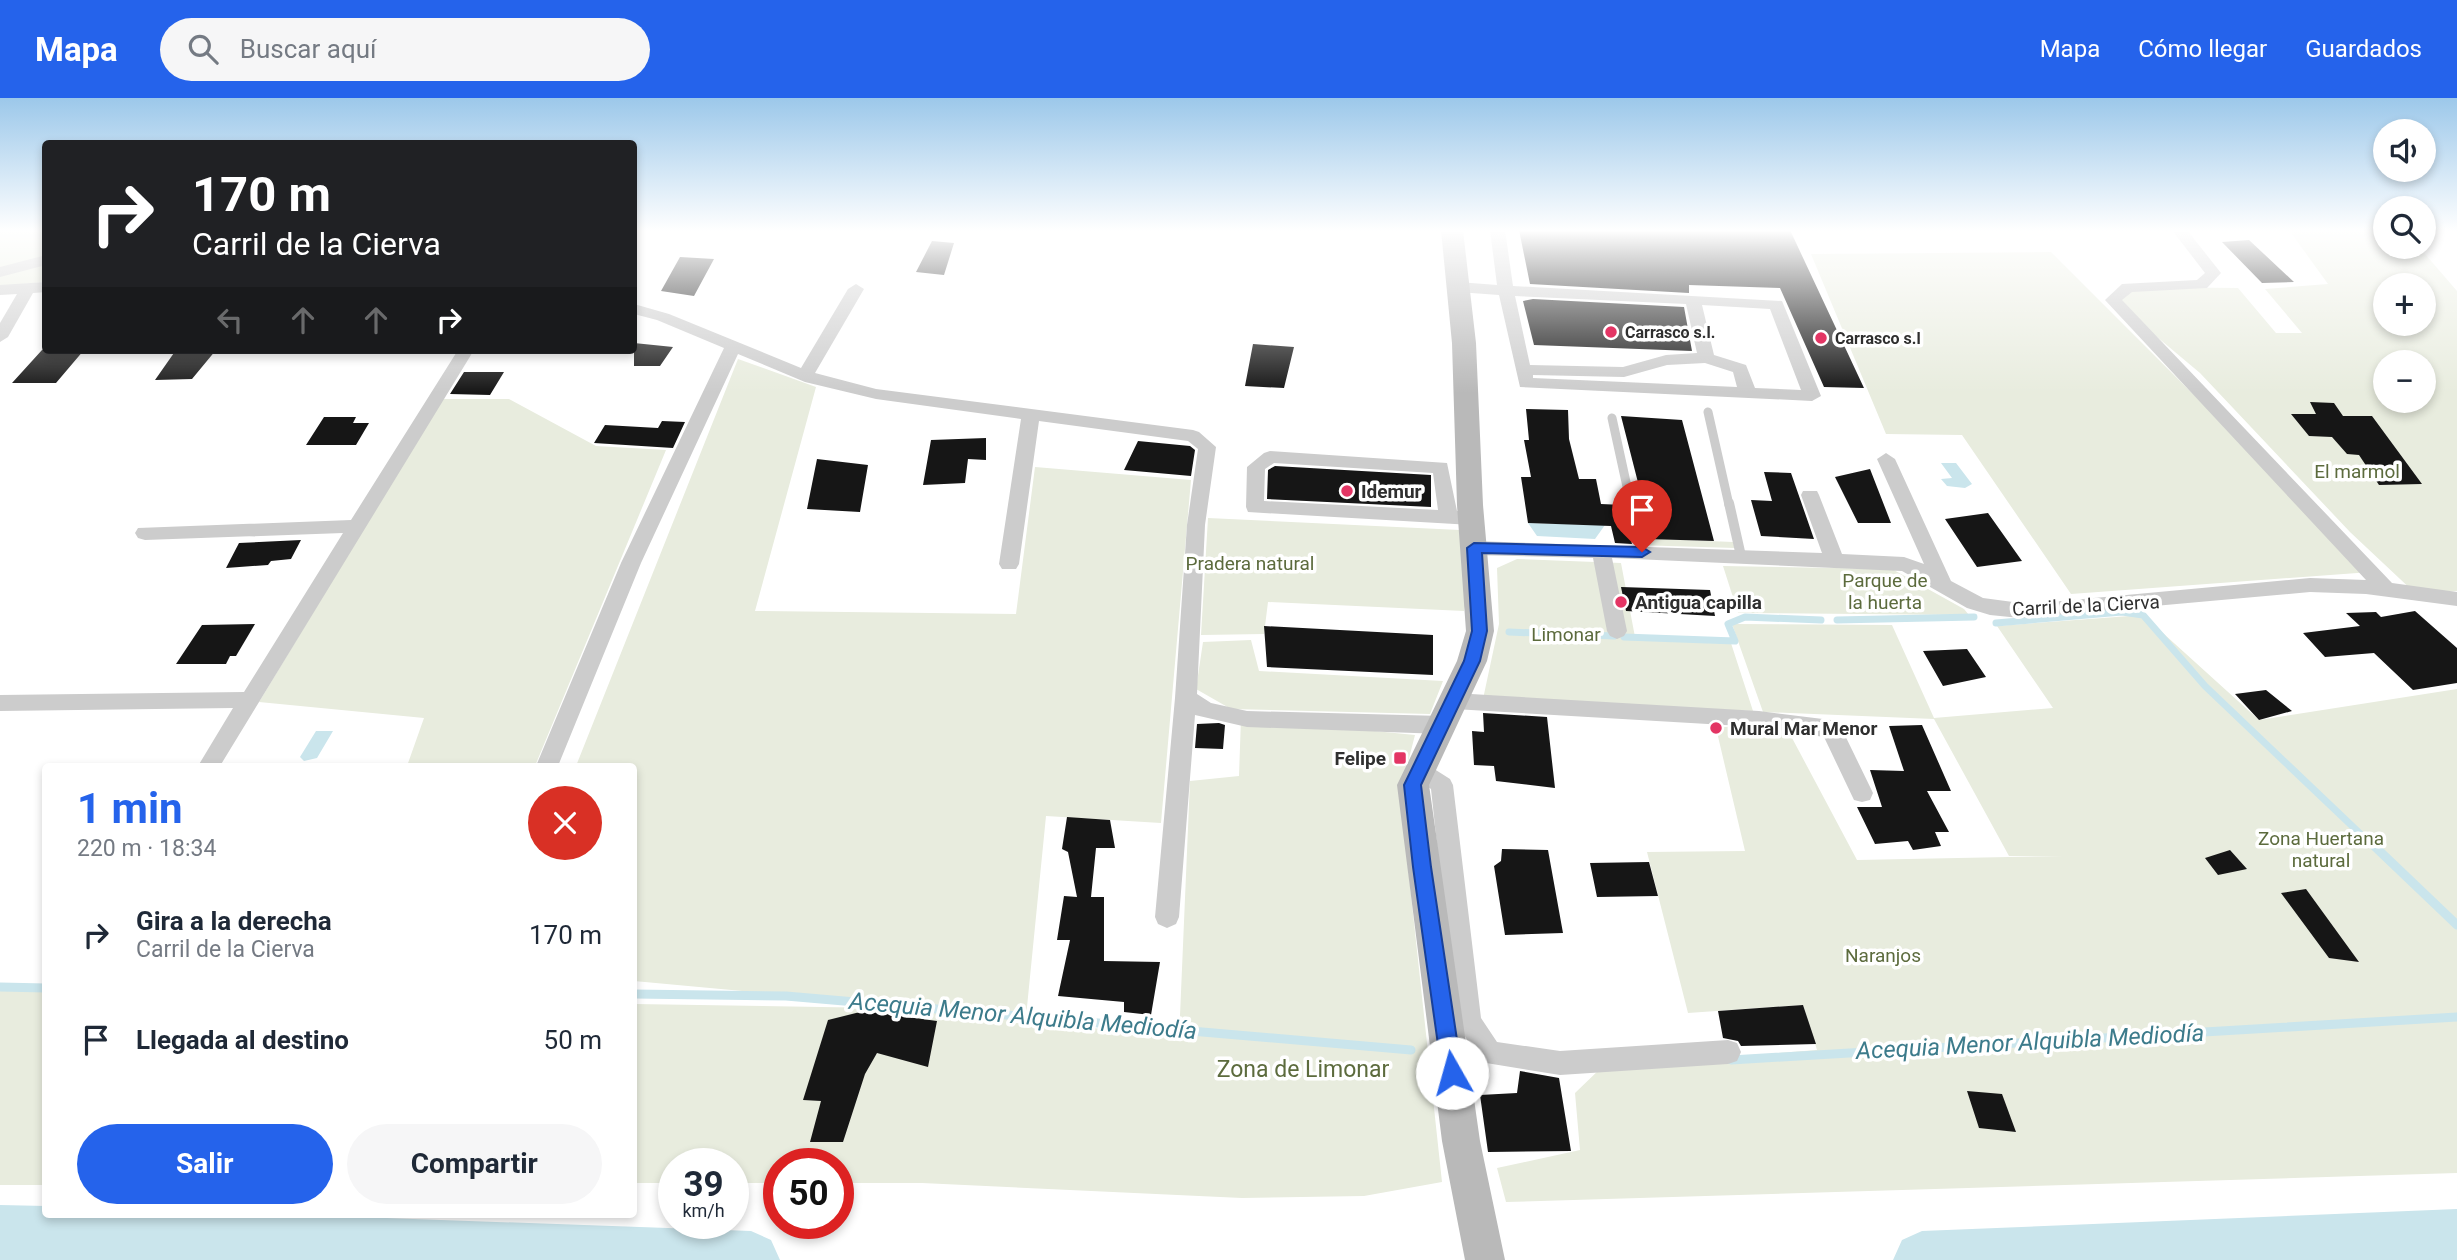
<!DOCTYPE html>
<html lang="es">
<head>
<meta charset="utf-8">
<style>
	:root { --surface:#fff; --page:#f6f6f7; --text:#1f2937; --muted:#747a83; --accent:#2563eb }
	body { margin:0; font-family:Roboto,sans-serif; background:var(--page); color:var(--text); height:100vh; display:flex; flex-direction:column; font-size:26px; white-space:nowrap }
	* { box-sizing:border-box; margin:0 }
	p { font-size:23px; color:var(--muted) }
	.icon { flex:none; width:38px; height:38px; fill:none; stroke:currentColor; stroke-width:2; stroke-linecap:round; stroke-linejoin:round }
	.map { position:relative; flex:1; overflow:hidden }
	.panel { position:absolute; left:42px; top:665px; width:595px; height:455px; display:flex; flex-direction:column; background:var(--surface); border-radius:7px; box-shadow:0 4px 10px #0003 }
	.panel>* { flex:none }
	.guide { position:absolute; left:42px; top:42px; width:595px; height:214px; border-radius:7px; box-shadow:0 4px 10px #0003; background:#202124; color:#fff; overflow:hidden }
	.tools { position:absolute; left:2373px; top:21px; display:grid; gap:14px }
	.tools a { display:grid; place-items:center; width:63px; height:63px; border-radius:50%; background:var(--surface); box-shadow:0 4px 10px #0003; font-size:35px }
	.speed { position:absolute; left:658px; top:1050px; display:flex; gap:14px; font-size:35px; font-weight:700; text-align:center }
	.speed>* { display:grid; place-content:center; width:91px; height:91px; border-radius:50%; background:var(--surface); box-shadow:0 4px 10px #0003; line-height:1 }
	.speed small { font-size:18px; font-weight:400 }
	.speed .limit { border:10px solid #d22; background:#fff; color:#111 }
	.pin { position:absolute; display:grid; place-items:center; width:60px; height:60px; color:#fff; margin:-72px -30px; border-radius:50% 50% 50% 0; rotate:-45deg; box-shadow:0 0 7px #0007 }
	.pin .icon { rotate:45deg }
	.me { position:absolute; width:77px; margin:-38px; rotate:353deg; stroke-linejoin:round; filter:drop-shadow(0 0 5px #0008) }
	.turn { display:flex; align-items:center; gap:24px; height:147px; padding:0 35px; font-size:32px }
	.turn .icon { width:91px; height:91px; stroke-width:2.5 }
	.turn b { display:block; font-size:49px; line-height:60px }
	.lanes { display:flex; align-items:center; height:66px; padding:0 35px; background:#0003; justify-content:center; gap:35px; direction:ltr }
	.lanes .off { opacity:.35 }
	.round { display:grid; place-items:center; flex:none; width:74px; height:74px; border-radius:37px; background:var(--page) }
	.overview { display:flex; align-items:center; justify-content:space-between; height:119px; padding:0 35px }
	h1 { font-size:42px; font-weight:700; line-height:52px; color:var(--accent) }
	.action { display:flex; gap:14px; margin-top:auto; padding:14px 35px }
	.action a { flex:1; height:80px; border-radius:42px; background:var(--accent); color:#fff; font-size:28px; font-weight:700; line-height:80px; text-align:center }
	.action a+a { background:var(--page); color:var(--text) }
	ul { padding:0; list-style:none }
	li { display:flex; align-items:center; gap:21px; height:105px; padding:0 35px }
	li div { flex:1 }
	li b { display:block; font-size:26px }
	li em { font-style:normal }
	header { display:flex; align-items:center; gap:42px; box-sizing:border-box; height:98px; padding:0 35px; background:var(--accent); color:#fff }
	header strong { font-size:33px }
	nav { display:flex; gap:38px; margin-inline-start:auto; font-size:24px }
	.search { width:490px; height:63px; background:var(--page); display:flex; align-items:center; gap:18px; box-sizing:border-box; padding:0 24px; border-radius:38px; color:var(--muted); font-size:26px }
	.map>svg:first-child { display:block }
	.green { fill:#e8ecde; fill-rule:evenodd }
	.water { fill:#cae5ec }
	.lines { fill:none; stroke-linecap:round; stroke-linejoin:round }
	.stream-far1 { stroke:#cae5ec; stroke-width:7 }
	.stream { stroke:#cae5ec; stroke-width:9 }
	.river { fill:#cae5ec; fill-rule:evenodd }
	.building { fill:#161616 }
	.service-far1 { stroke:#ccc; stroke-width:9 }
	.service { stroke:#ccc; stroke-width:10 }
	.minor { fill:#ccc; fill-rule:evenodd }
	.secondary { fill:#b9b9b9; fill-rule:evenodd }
	.route { fill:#2563eb; stroke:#184099; stroke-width:2 }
	.poi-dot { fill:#e33564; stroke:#fff; stroke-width:2.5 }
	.labels { text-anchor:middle; stroke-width:7; stroke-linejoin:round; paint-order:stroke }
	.far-poi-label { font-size:16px; font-weight:bold; fill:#2f2f2f; stroke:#fff; text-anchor:start }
	.park-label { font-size:19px; fill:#5c6b3d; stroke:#fff }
	.poi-label { font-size:19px; font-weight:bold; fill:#2f2f2f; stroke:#fff; text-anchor:start }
	.street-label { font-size:19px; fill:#2f2f2f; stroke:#fff }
	.near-park-label { font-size:23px; fill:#5c6b3d; stroke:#fff }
	.near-water-label { font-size:24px; font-style:italic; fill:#3c7b8b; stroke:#fff }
</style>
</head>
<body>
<header>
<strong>Mapa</strong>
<div class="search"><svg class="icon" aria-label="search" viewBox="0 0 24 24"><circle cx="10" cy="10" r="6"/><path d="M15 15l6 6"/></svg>Buscar aquí</div>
<nav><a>Mapa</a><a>Cómo llegar</a><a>Guardados</a></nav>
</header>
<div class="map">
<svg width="2457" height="1162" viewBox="0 0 2457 1162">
	<rect width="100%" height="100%" fill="#fff"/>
	<path class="green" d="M0,132h45v52l-45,4z
		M2289,132h96v17h34l38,44v300l-41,3 -66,-62 -150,-159 -87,-73 26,-13 99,1 38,45h26l-37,-44 63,-5zM2385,187h39v39h-39zM2385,264h39v39h-39z
		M2051,154l320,320 -300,22 -109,-159 -76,-1 -75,-180z
		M738,261l78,28 -61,224 261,3 19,-147 156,13 -30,343 -115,-7 -20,201 -41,-3 194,25 11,-258 49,-5 2,-58 174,17 -15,58 42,389 -78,14 -122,2 -320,-15h-84v-19h-59v19h-46v-19h-59v19h-40v-179l306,5 -306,-28v-215h-58z
		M442,301h67l87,47 70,4 -131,316h-128l17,-48 -165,-16z
		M1208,420l252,12 9,55 -5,26 -196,-9 -4,32 -63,1z
		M1634,440l99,4 2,6 -100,-3z
		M1517,461l104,4 14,74 95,3 23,71 -270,-12 16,-75 -2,-56z
		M1723,468l169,3 72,40 5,6 -231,-2z
		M2143,517l116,105 198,-31v484l-951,29 -9,-34 83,-18 -5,-57 27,-26 215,-17 -14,-45 -115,8 -41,-161 98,-1 -29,-123 67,-7 74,139 207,-4h-55l-75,-137 -171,-7 -31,-88 160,1 42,93 119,-10 -56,-82z
		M1251,542l8,31 184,10 -13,33 -199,-5 -35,-20 7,-47z
		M0,892l45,1v194h-45z"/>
	<path class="water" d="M1941,365h15l16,21 -7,4 -18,-2 -6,-7 11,-1z
		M1528,425l77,2 -10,14 -58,-3z
		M316,633h17l-16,27 -13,3 -4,-4z"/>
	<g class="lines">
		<path class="stream-far1" d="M1837,522l137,-3
			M1996,525l126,-11 21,3 62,71 165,157
			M1509,534l105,4
			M1624,539l111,4 -7,-17 17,-7 76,3"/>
		<path class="stream" d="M2369,743l88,84
			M0,889l46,1
			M634,896l152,2 625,54
			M1731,962l726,-43"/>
		<path class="river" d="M0,1107l46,1v8h229l476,17 20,9 9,20h-780z
			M2457,1111v51h-564l9,-20 20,-9z"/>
	</g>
	<path class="building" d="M1519,132h271l74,158 -40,-1 -44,-99 -91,-3v8l-159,-9z
		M2249,142l45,42 -32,1 -40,-41z
		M932,143l22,2 -10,32 -28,-3z
		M680,159l34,2 -20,37 -33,-5z
		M1533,201l151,8 8,44 -158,-6 -11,-44z
		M634,245l39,4 -13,19h-26z
		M1253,246l41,3 -10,41 -39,-2z
		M42,252h42l-28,33h-44z
		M176,252h40l-24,29 -37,1z
		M464,274h40l-14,23 -40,-1z
		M2310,304l24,1 9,13h29l50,68 -43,1 -20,-30 -12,-1 -15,-17 -23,-1 -18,-22h25z
		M1526,311l42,1 1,29 10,40h17l5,25 22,1 9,39 -17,-1 -4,-17 -83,-3 -7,-46h10l-7,-37h5z
		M1621,318l61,4 32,121 -67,-2 -7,-33h4z
		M324,319h32l-3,6h16l-13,22h-50z
		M662,323l23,1 -12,26 -79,-5 11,-18 53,3z
		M986,340v22l-18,-1 -3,24 -42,2 8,-45z
		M1138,343l52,5 5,4 -4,26 -67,-6z
		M817,361l51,6 -8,47 -53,-3z
		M1275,368l156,9v32l-164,-8 1,-29z
		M1870,371l21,54h-33l-23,-46z
		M1764,374l27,1 23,66 -53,-3 -10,-36 21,1z
		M1988,415l34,48 -45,6 -32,-48z
		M301,442l-10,19 -20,2 -3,4 -42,3 13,-25z
		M1621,489l89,3 5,26 -89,-5z
		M2415,513l42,37v35l-44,7 -39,-37 -49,4 -22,-24 57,-7 -14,-13 30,-1 5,5z
		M255,526l-19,32h-6l-4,8h-50l26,-39z
		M1264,528l169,9v40l-166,-8z
		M1967,551l19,28 -43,9 -20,-35z
		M2266,592l26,21 -33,9 -24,-26z
		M1483,615l64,4 8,71 -59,-7 -2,-15 -20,-1 -2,-34 12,1z
		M1219,625l6,2 -2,24 -28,-1 2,-24z
		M1922,627l29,66h-24l22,41h-14l6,14 -28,4 -5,-9 -33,3 -18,-37h25l-12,-37 34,1 -15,-45z
		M1067,719l43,3 5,28h-19l-5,49h13v64l56,1 -9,53 -27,-3v-10l-66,-6 12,-56h-13l7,-44 13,1 -9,-45 -6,-3z
		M1502,751l46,1 15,83 -58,2 -11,-69 7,-5z
		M2230,752l17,19 -29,6 -13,-17z
		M1649,764l9,34 -61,1 -7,-34z
		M2306,791l53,73 -30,-4 -48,-65z
		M1803,907l13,39 -75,2 -3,-5 -15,-3 -5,-27z
		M864,913l73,10 -9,46 -51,-14 -12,21 -22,68h-33l11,-41 -18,-1 25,-80z
		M1520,973l39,7 12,73 -83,1 -8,-57 37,-2z
		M1967,993l35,3 14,38 -37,-4z"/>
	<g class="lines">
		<path class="service-far1" d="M1708,314l21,93
			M1612,320l19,87"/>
		<path class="service" d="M1631,405l11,49
			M1729,405l12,53"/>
		<path class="minor" d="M1490,132h15l8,56 269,15 39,95 -9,5 -292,-14 -21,-92 -41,-3 -8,-5 8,-5 39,3zM1515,198l171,8 11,49 -31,2 -43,12 -93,-2zM1702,207l68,4 31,81 -46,-2 -9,-23 -32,-10zM1705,265l28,9 4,15 -204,-9v-3l91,2 43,-12z
			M2172,132h15l34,43 -14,15 -75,4 -10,8 270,283 65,9v14l-91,-12 -56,-2 -290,26 -30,-3 -23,-7 -65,-37 -290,-13 15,73 -3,5 -7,3 -7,-3 -3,-5 -14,-73 -119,-3 -7,-2 -3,-5 3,-5 7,-2 348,12 -21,-58 2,-4h14l2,4 23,59 62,3 20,7 -47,-105 9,-6 9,6 56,122 32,17 45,6 282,-26 56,2 -261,-280 17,-16 75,-4 8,-7z
			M46,157v10l-46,12v-10z
			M46,184v10l-13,1 -25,44 -8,5v-19l17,-29 -17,1v-10z
			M856,186l8,5 -49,84 61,16 317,41 6,2 17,15 -11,78 -8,169 14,9 36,8 195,5 8,3 3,6 -3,6 -8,3 -195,-7 -52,-12 -16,202 -3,7 -9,4 -9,-4 -3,-7 20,-219 12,-173 11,-76 -10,-8 -149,-20 -20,143 -3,5h-14l-3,-5 22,-145 -145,-20 -71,-17 -67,-28 -97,209 -83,203h-22l85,-203 103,-215 -67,-28 -23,-6v-10l35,10 132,54 47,-79z
			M458,252h16l-254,416h-22l35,-58 -233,3v-16l244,-3 99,-159 -198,7 -7,-2 -3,-5 3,-5 213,-8z
			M1270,353l177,12 10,48 22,2 2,5 -2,5 -7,2 -224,-13 -2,-5 1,-40 17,-14zM1274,365l159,10 5,37 -174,-9 1,-32z
			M1454,595l305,18 72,9 8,3 34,70 -3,7 -8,2 -8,-2 -30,-63 -65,-10 -305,-18 -8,-2 -3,-6 3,-6z
			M1420,662l30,19 3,6 28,233 16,24 63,9 168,-11 9,3 4,9 -4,9 -9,3 -168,11 -80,-13 -24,-41 -25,-232 -19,-14 -3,-6 3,-6z"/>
		<path class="secondary" d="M1441,132h22l13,113 7,162 11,126 -7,30 -58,124 51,356 25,119h-40l-23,-119 -45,-356 60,-124 9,-30 -9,-126 -5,-162z"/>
	</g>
	<linearGradient id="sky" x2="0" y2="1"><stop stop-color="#9cc8ea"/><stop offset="0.45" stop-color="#fff"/><stop offset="1" stop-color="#fff" stop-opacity="0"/></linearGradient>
	<rect width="2457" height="295" fill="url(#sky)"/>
	<path class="route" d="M1474,445l168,4 8,5 -8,5 -160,-4 5,78 -7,30 -59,124 10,82 31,206 -3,6 -7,3 -7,-3 -3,-6 -29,-206 -9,-82 60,-124 8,-30 -5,-83z"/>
	<g class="poi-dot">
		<circle cx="1611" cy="234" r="7"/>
		<circle cx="1821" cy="240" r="7"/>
		<circle cx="1347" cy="393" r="7"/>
		<circle cx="1621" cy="504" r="7"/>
		<circle cx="1716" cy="630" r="7"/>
		<rect x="1393" y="653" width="14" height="14" rx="3.5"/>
	</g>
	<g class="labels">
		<g class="far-poi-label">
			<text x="1625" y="240">Carrasco s.l.</text>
			<text x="1835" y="246">Carrasco s.l</text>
		</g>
		<g class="park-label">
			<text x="2357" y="380">El marmol</text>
			<text x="1250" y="472">Pradera natural</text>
			<text x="1885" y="489">Parque de<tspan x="1885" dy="22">la huerta</tspan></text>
			<text x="1566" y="543">Limonar</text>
			<text x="2321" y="747">Zona Huertana<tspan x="2321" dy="22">natural</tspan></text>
			<text x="1883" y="864">Naranjos</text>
		</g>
		<g class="poi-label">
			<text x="1361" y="400">Idemur</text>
			<text x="1635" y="511">Antigua capilla</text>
			<text x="1730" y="637">Mural Mar Menor</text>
			<text x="1386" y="667" text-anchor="end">Felipe</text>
		</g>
		<g class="street-label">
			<text transform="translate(2086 507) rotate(-3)" y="7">Carril de la Cierva</text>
		</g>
		<g class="near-park-label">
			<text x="1303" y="979">Zona de Limonar</text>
		</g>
		<g class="near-water-label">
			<text transform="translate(1023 918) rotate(5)" y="8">Acequia Menor Alquibla Mediodía</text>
			<text transform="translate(2030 944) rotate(-3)" y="8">Acequia Menor Alquibla Mediodía</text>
		</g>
	</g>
</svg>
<div class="tools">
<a><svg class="icon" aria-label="sound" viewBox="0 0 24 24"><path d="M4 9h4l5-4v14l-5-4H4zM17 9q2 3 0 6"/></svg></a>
<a><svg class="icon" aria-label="search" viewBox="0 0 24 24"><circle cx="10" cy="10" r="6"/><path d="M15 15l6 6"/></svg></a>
<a>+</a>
<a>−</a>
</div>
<div class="speed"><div>39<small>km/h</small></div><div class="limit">50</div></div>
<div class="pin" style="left:1642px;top:454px;background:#d93025"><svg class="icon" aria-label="arrive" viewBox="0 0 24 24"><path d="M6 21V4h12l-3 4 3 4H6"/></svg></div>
<svg class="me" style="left:1452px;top:975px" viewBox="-20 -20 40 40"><circle r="19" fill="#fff"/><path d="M0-13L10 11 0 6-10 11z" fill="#2563eb"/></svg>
<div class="guide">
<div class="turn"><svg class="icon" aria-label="right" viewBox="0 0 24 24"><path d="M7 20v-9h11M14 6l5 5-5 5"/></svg><div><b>170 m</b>Carril de la Cierva</div></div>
<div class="lanes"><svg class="icon off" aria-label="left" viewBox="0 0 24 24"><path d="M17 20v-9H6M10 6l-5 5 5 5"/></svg><svg class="icon off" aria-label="ahead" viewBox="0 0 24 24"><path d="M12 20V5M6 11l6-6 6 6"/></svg><svg class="icon off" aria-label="ahead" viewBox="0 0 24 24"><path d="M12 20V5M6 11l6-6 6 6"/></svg><svg class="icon" aria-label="right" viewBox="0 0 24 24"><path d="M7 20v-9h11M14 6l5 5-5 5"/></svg></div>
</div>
<section class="panel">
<div class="overview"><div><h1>1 min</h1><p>220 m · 18:34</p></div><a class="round" style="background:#d93025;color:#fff"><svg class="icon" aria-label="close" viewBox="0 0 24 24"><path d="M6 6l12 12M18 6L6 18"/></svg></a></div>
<ul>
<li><svg class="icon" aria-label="right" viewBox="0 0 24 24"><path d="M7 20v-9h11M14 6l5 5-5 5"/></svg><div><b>Gira a la derecha</b><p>Carril de la Cierva</p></div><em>170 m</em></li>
<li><svg class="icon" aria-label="arrive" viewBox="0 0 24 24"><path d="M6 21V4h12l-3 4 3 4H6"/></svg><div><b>Llegada al destino</b></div><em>50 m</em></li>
</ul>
<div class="action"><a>Salir</a><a>Compartir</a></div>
</section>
</div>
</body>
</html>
